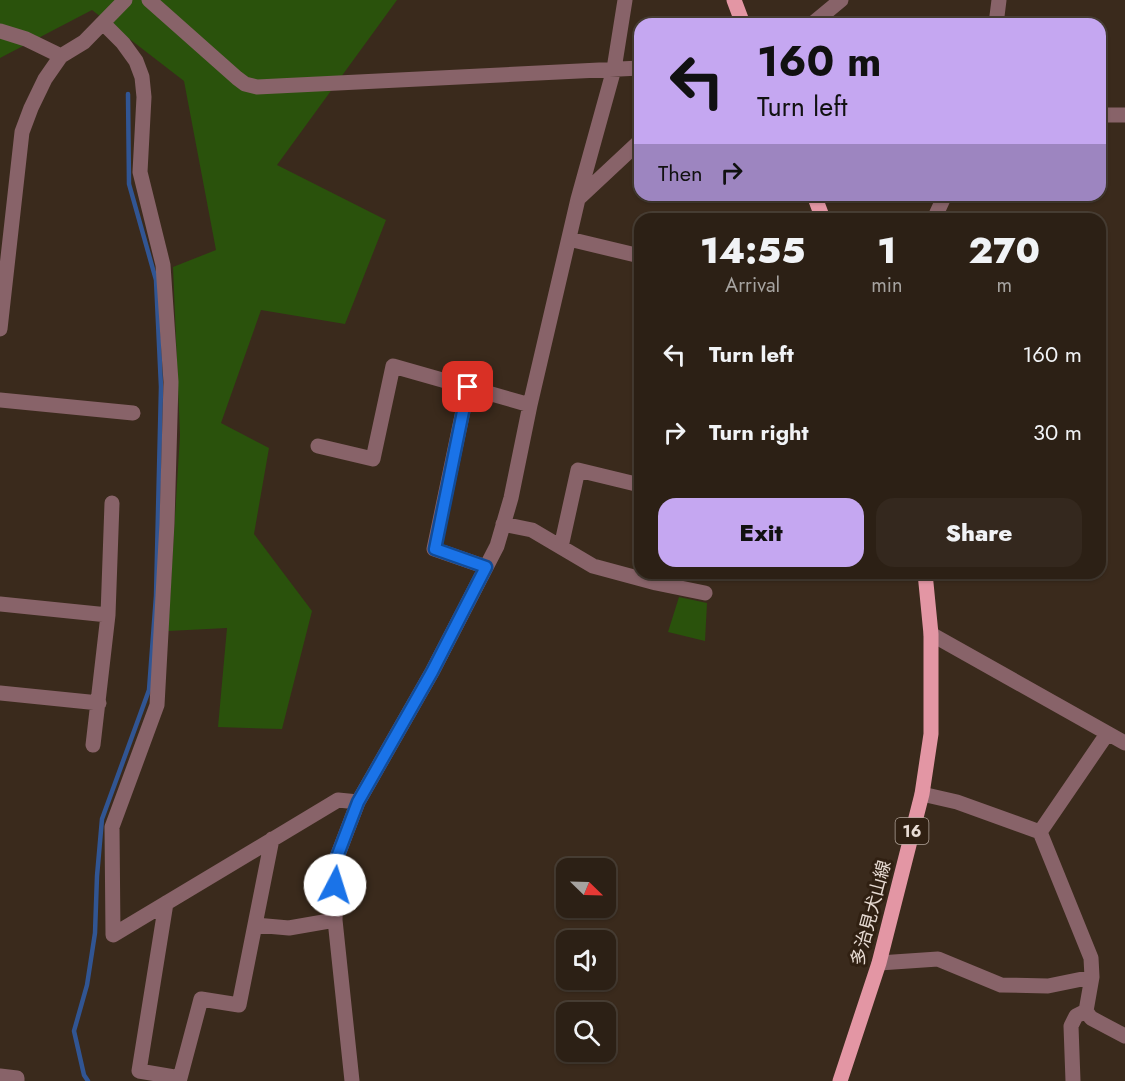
<!DOCTYPE html>
<html lang="en">
<head>
<meta charset="utf-8">
<style>
	:root { --surface:#2c2015; --page:#34281e; --text:#f1f3f6; --muted:#a6a3a0; --line:#483e34; --accent:#c5a7f1 }
	body { margin:0; font-family:Jost,"Noto Sans JP",sans-serif; background:var(--page); color:var(--text); height:100vh; display:flex; flex-direction:column; font-size:22px; white-space:nowrap }
	* { box-sizing:border-box; margin:0 }
	p { font-size:20px; color:var(--muted) }
	.icon { flex:none; width:33px; height:33px; fill:none; stroke:currentColor; stroke-width:2; stroke-linecap:round; stroke-linejoin:round }
	.map { position:relative; flex:1; overflow:hidden }
	.side { position:absolute; left:634px; top:213px; width:472px; height:366px; display:flex; flex-direction:column; background:var(--surface); border-radius:18px; box-shadow:0 2px 4px #0004,0 0 0 2px var(--line) }
	.side>* { flex:none }
	.guide { position:absolute; left:634px; top:18px; width:472px; height:183px; border-radius:18px; box-shadow:0 2px 4px #0004,0 0 0 2px var(--line); background:#c5a7f1; color:#111; overflow:hidden }
	.needle { width:39px; rotate:113deg }
	.controls { position:absolute; left:556px; top:858px; display:grid; gap:12px }
	.controls a { display:grid; place-items:center; width:60px; height:60px; border-radius:12px; background:var(--surface); box-shadow:0 2px 4px #0004,0 0 0 2px var(--line); font-size:30px }
	.pin { position:absolute; display:grid; place-items:center; width:51px; height:51px; color:#fff; margin:-26px; border-radius:12px; box-shadow:0 3px 9px #0006 }
	.me { position:absolute; width:66px; margin:-33px; rotate:5deg; stroke-linejoin:round; filter:drop-shadow(0 0 4px #0008) }
	.turn { display:flex; align-items:center; gap:21px; height:126px; padding:0 24px; font-size:27px }
	.turn .icon { width:78px; height:78px; stroke-width:2.5 }
	.turn b { display:block; font-size:42px; line-height:51px }
	.then { display:flex; align-items:center; height:57px; padding:0 24px; background:#0003; gap:12px; font-size:22px }
	.eta { display:flex; justify-content:space-evenly; align-items:center; height:102px; text-align:center }
	.eta b { font-size:36px; font-weight:800; line-height:42px }
	.action { display:flex; gap:12px; margin-top:auto; padding:12px 24px }
	.action a { flex:1; height:69px; border-radius:18px; background:var(--accent); color:#111; font-size:24px; font-weight:800; line-height:69px; text-align:center }
	.action a+a { background:var(--page); color:var(--text) }
	ul { padding:0; list-style:none }
	li { display:flex; align-items:center; gap:18px; height:78px; padding:0 24px }
	li div { flex:1 }
	li b { display:block; font-size:22px }
	li em { font-style:normal }
	.map>svg:first-child { display:block }
	.green { fill:#2a520c }
	.lines { fill:none; stroke-linecap:round; stroke-linejoin:round }
	.stream { stroke:#315593; stroke-width:4.5 }
	.minor { stroke:#886369; stroke-width:15 }
	.major { stroke:#e396a4; stroke-width:15 }
	.route-casing { stroke:#114b97; stroke-width:15 }
	.route { stroke:#1a73e8; stroke-width:10 }
	.labels { text-anchor:middle; stroke-width:6; stroke-linejoin:round; paint-order:stroke }
	.shield { fill:#302012; stroke:#b1a49a; stroke-width:1.5 }
	.shield-label { font-size:16px; font-weight:bold; fill:#e8dcd4 }
	.street-label { font-size:18px; fill:#e8dcd4; stroke:#302012 }
</style>
</head>
<body>
<div class="map">
<svg width="1125" height="1081" viewBox="0 0 1125 1081">
	<rect width="100%" height="100%" fill="#3a2a1c"/>
	<path class="green" d="M0,0h397l-120,165 109,55 -41,104 -84,-14 -40,113 48,25 -15,86 58,77 -30,118 -64,-2 9,-99 -59,3 12,-196 -7,-168 43,-17 -32,-169 -92,-71 -92,48z
		M679,597l28,6 -2,38 -37,-9z"/>
	<g class="lines">
		<path class="stream" d="M88,1081l-4,-6 -10,-44 13,-46 8,-52 2,-57 5,-57 47,-129 7,-94 5,-209 -5,-107 -27,-96 -1,-90"/>
		<path class="minor" d="M149,0l88,78 8,6 12,3 383,-19
			M103,23l20,20 13,18 6,16 2,20 -4,75 23,93 8,117 -4,141 -10,182 -45,122 1,108 225,-135 20,2
			M812,24l29,-24
			M996,24l3,-24
			M0,31l26,8 35,17
			M1101,115h24
			M579,198l61,-57
			M934,219l11,-24
			M569,239l71,17
			M0,329l22,-197 9,-24 14,-29 16,-23 23,-14 41,-42
			M468,387l-34,162 52,18
			M0,400l133,13
			M318,446l55,13 20,-93 137,39
			M503,524l29,6 61,36 63,17 49,10
			M561,547l17,-77 62,15
			M0,604l108,11
			M931,634l194,109
			M0,693l99,10
			M93,745l15,-130 4,-112
			M922,794l35,8 83,30 51,126 1,19 -6,34
			M1040,832l67,-98
			M166,903l-27,168 41,7 21,-79 38,6 33,-166
			M255,925l34,3 46,-8
			M879,963l59,-4 63,26 47,1 44,-9
			M1086,1011l5,7 34,18
			M0,1076l17,2v3
			M352,1081l-17,-161 2,-63 21,-55 74,-130 65,-126 14,-48 19,-93 48,-206 36,-130 11,-69
			M1073,1081l-2,-55 5,-10 10,-5"/>
		<path class="major" d="M734,0l9,24
			M814,195l9,24
			M840,1081l39,-118 43,-169 9,-60v-100l-6,-61"/>
	</g>
	<g class="lines">
		<defs>
			<path id="route" d="M335,885l2,-28 21,-55 74,-130 54,-105 -51,-18 33,-162"/>
		</defs>
		<use href="#route" class="route-casing"/>
		<use href="#route" class="route"/>
	</g>
	<g class="labels">
		<rect class="shield" x="895.5" y="818" width="33" height="26" rx="4.5"/>
		<g class="shield-label">
			<text x="912" y="837">16</text>
		</g>
		<g class="street-label">
			<text transform="translate(871 913) rotate(-75)" y="6">多治見犬山線</text>
		</g>
	</g>
</svg>
<div class="controls">
<a><svg class="needle" viewBox="-14 -14 28 28"><path d="M0-13l5 13h-10z" fill="#e53935"/><path d="M0 13l5-13h-10z" fill="#a6a3a0"/></svg></a>
<a><svg class="icon" aria-label="sound" viewBox="0 0 24 24"><path d="M4 9h4l5-4v14l-5-4H4zM17 9q2 3 0 6"/></svg></a>
<a><svg class="icon" aria-label="search" viewBox="0 0 24 24"><circle cx="10" cy="10" r="6"/><path d="M15 15l6 6"/></svg></a>
</div>
<div class="pin" style="left:468px;top:387px;background:#d93025"><svg class="icon" aria-label="arrive" viewBox="0 0 24 24"><path d="M6 21V4h12l-3 4 3 4H6"/></svg></div>
<svg class="me" style="left:335px;top:885px" viewBox="-20 -20 40 40"><circle r="19" fill="#fff"/><path d="M0-13L10 11 0 6-10 11z" fill="#1a73e8"/></svg>
<div class="guide">
<div class="turn"><svg class="icon" aria-label="left" viewBox="0 0 24 24"><path d="M17 20v-9H6M10 6l-5 5 5 5"/></svg><div><b>160 m</b>Turn left</div></div>
<div class="then">Then<svg class="icon" aria-label="right" viewBox="0 0 24 24"><path d="M7 20v-9h11M14 6l5 5-5 5"/></svg></div>
</div>
<section class="side">
<div class="eta">
<div><b>14:55</b><p>Arrival</p></div>
<div><b>1</b><p>min</p></div>
<div><b>270</b><p>m</p></div>
</div>
<ul>
<li><svg class="icon" aria-label="left" viewBox="0 0 24 24"><path d="M17 20v-9H6M10 6l-5 5 5 5"/></svg><div><b>Turn left</b></div><em>160 m</em></li>
<li><svg class="icon" aria-label="right" viewBox="0 0 24 24"><path d="M7 20v-9h11M14 6l5 5-5 5"/></svg><div><b>Turn right</b></div><em>30 m</em></li>
</ul>
<div class="action"><a>Exit</a><a>Share</a></div>
</section>
</div>
</body>
</html>
